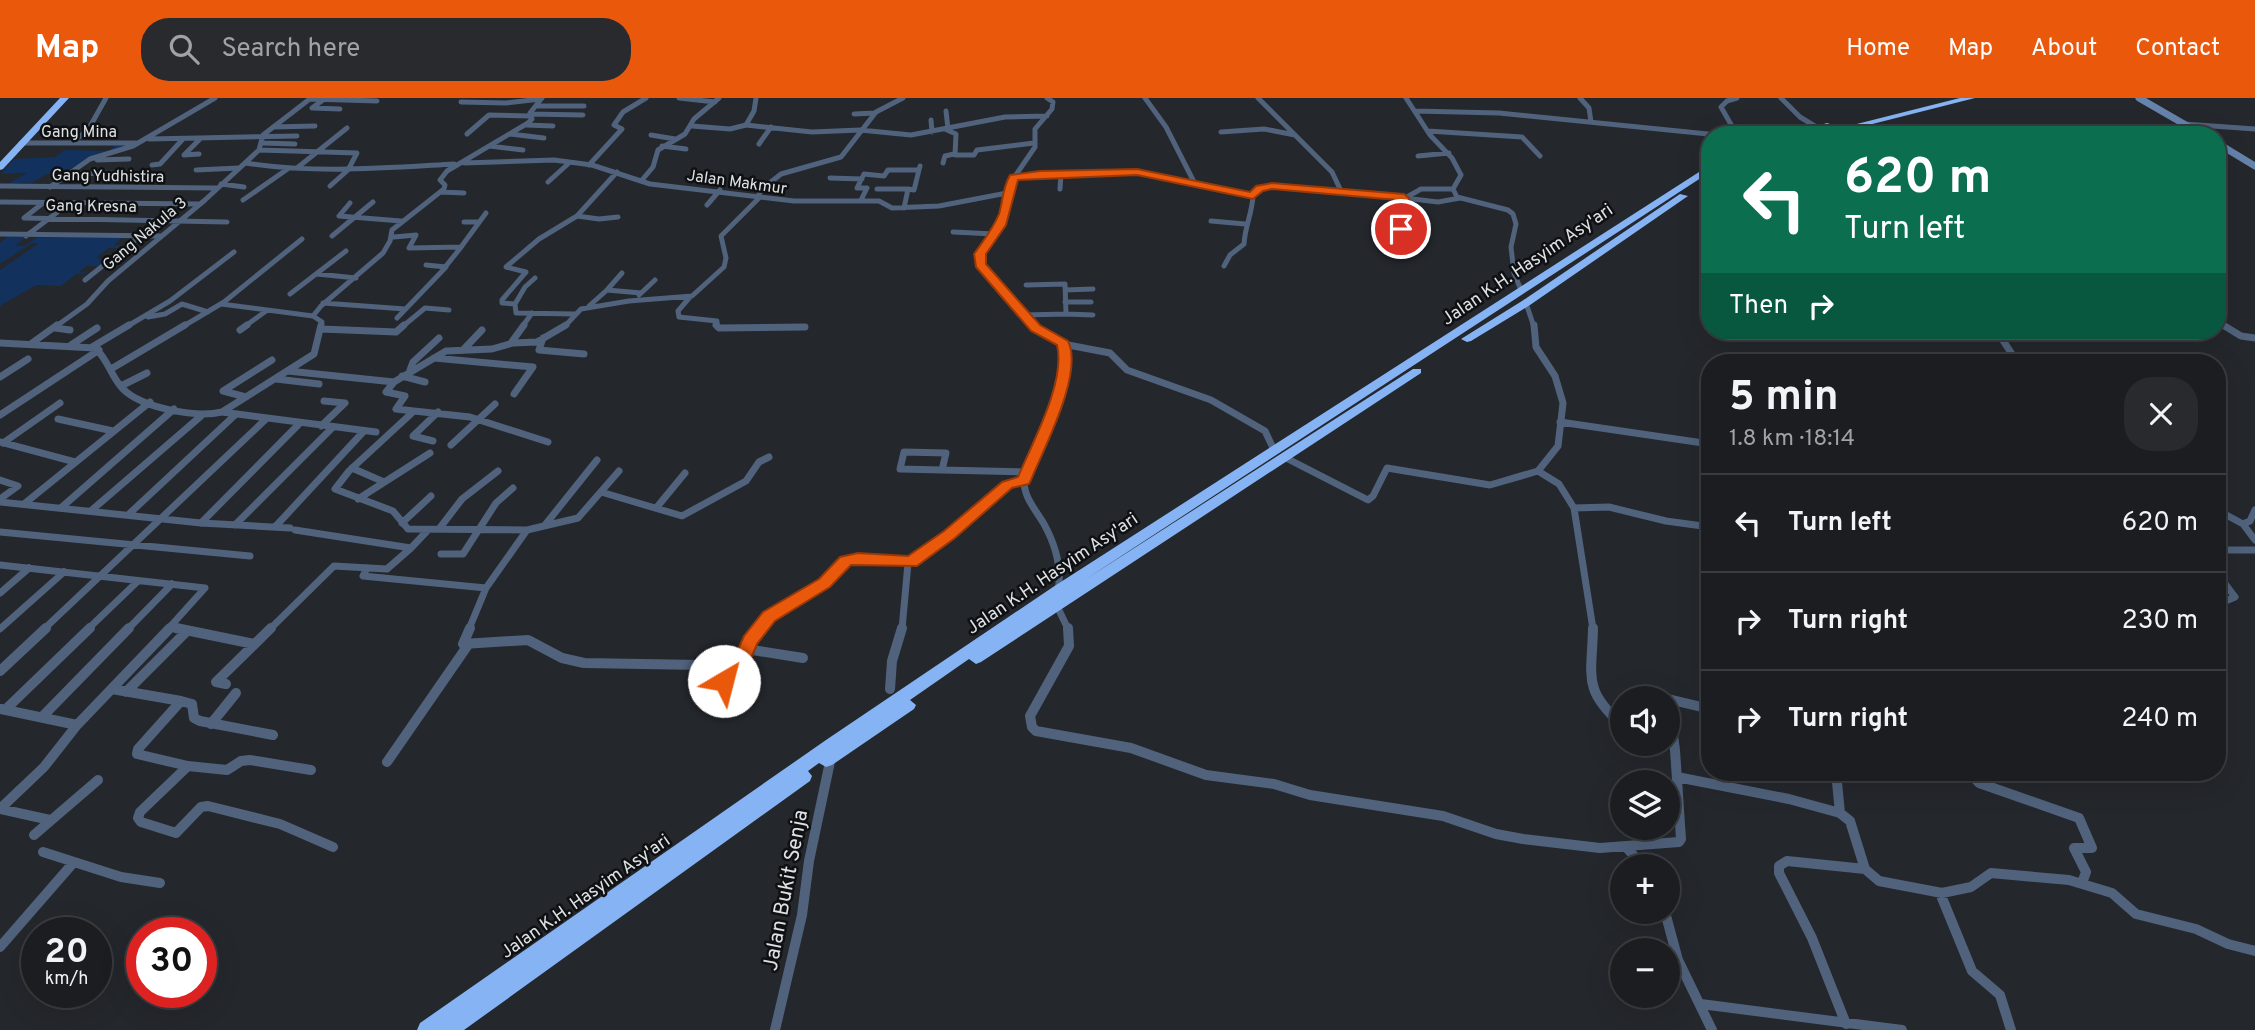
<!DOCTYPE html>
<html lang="en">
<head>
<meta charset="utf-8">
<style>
	:root { --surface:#1b1d21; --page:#282a2e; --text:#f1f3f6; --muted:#a0a2a5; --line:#393b3f; --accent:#ea580c }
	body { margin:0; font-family:Overpass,sans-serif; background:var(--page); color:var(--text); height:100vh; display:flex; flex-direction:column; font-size:26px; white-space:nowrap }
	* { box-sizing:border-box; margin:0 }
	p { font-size:23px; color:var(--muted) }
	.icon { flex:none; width:38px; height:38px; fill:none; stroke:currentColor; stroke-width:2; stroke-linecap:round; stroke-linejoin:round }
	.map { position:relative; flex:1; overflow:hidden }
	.details { position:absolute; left:1701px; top:256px; width:525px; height:427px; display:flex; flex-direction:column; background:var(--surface); border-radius:28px; box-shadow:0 7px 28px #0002,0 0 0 2px var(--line) }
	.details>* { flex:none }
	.guide { position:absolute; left:1701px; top:28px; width:525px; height:214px; border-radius:28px; box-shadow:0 7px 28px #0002,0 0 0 2px var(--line); background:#0b6e4f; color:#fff; overflow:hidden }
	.controls { position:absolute; left:1610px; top:588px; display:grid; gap:14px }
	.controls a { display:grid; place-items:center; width:70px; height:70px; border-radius:50%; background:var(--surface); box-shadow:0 7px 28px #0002,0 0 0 2px var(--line); font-size:35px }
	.speed { position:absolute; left:21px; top:819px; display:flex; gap:14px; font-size:35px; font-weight:700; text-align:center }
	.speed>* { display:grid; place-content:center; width:91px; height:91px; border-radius:50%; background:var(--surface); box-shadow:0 7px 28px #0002,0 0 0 2px var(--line); line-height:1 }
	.speed small { font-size:18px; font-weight:400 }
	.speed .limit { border:10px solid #d22; background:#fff; color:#111 }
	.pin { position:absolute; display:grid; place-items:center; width:60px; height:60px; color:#fff; margin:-30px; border:4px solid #fff; border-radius:50%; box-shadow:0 2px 7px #0007 }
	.me { position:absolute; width:77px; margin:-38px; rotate:37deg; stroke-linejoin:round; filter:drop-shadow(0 0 5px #0008) }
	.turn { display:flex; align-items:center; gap:24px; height:147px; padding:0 28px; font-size:32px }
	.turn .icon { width:91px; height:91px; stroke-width:2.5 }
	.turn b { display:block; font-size:49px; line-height:60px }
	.then { display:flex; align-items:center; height:66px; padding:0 28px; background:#0003; gap:14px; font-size:26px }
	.round { display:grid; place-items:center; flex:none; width:74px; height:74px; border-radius:28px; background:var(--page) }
	.overview { display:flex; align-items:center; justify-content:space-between; height:119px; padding:0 28px }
	h1 { font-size:42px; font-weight:700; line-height:52px }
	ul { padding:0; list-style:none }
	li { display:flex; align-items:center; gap:21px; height:98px; padding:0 28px; border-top:2px solid var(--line) }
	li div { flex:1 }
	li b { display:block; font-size:26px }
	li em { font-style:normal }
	header { display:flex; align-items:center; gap:42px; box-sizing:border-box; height:98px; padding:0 35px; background:var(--accent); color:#fff }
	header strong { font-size:33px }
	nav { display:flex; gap:38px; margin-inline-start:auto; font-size:24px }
	.search { width:490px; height:63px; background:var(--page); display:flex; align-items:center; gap:18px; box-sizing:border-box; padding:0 24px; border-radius:28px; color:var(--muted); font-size:26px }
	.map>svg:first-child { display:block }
	.green { fill:#12315d }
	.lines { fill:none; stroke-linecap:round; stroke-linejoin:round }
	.street-far2 { stroke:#50627c; stroke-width:5 }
	.street-far1 { stroke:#50627c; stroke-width:7 }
	.street { stroke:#50627c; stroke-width:10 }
	.secondary { stroke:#6683ac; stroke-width:7 }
	.highway { fill:#86b3f4; fill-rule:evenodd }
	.route { fill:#ea580c; stroke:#983908; stroke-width:2 }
	.labels { text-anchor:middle; stroke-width:5; stroke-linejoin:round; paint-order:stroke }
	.far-street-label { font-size:16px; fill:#dfe2e5; stroke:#0e1012 }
	.street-label { font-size:18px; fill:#dfe2e5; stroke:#0e1012 }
	.near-street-label { font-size:21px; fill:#dfe2e5; stroke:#0e1012 }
</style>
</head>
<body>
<header>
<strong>Map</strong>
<div class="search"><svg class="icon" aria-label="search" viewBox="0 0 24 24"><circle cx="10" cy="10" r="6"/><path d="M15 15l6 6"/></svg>Search here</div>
<nav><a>Home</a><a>Map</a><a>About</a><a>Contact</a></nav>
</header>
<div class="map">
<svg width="2255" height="932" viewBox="0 0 2255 932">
	<rect width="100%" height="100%" fill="#24272c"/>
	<path class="green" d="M119,45l16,1 -46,14 -27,16h-15l-19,11 1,-3 -23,3 21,-12 -26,1 13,-15 41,-2 9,-7 44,1z
		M8,138l18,1 -11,9h9l12,-8h86l-8,7h13l-4,3h-14l-13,10 13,1 -8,7h-14l-8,6 14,1 -17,1 -15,12 -25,-1 -36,21v-36l39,-27h-7l-32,21v-21z"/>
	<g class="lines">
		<path class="street-far2" d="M679,0l36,4
			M1145,0l21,29 28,55
			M1258,0l74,74 9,19
			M1406,0l24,37 22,23 9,17 -8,14 4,8 51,13 5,4 3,10 -5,23 3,26 7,17
			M1580,0l9,10 2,14
			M1737,0l-10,3 -6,6 16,28
			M1781,0l19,19 18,11
			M310,1l67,2
			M323,2l-11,8 28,1
			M461,4l45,1 35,-4
			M538,8h46
			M946,13l2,18
			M1415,13l84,2 219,22
			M530,16l53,1
			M854,16l21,-1
			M931,22l1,12
			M2184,26l71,5
			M526,27l27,1
			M746,27l8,-14 2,-13
			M692,28l38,3 16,-4 66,7 48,-2 51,5 94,-18 42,-1
			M273,29l42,-1
			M947,32l9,4 -1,21h19l3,-5 57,-7
			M1428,33l94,6 18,19
			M1221,34l43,-3 31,6
			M467,36l22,-19 42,1
			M510,36l34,4
			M263,37l48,-37
			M651,37l24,4
			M149,41l148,-3
			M74,43l14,-11 18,-32
			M21,45h115
			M263,45l32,1
			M759,46l12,-17
			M490,48l33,4
			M662,48l24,3
			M259,52l98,3 -9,17 -18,16
			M199,56l-15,1 16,-16
			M1418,58l31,-3
			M97,62l32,-1
			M245,65c70,11 139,5 209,1
			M464,65l90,-3 38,5 58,19 144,17h85l13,7 47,-2 68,-13
			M943,65l2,-7 9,-2
			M152,67l8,-1 23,-25
			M589,67l33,-36 -8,-4 9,-13 23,-14
			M297,70l50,-40
			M196,72l42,-2
			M65,76l53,-1
			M830,80l32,1
			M1013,80l27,-4 97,-2 116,24c-1,18 -8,30 -9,48l-14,11 -6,11
			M642,82l11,-13 5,-17 27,-16 9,-15 25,-21
			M548,84l21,-19
			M221,86l23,3
			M0,88l216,2
			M50,89l40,-28 43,-13 82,-48
			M877,91h31
			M1060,91l1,-15
			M440,94l24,1
			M758,98l4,-7 19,-15 60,-17 35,-45 27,-14
			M1253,98l7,-8 12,-2 132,12 7,20 -10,10
			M1407,99l14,-8h32
			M1404,100l34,4 22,-4
			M243,102l46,-32
			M861,102l6,-12h-10l7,-14 20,2 4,-6h31
			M0,104l200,2
			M43,105l-19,15 203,4
			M350,105l-11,13 62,5
			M707,107l13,-15
			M904,110l4,-19 6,1 6,-24
			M577,118l22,3 19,-2
			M1211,123l34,3
			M464,124h15
			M953,134l41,2
			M0,136l162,2
			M26,138l42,-32
			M332,138l41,-34
			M394,139l22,-2 -7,13 52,-1 25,-34
			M446,168l16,-20
			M317,176l39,4
			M85,182l54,-43
			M607,192l15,-17
			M1065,192l28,-1
			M290,196l56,-43
			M639,197l16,-15
			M690,199l-12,14 1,6 38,4v6
			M1065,204h26
			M323,205l82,6
			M1526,205l8,24
			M221,206l92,12
			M515,206l10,-17 10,-9
			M589,208l18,-16 34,3
			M575,216l-59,-1 -1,-9 -13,-1v-3l24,-28 -20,-5 33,-28 38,-23 40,-44
			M1066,216l27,1
			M1024,217l42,-1 -1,-30 -39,1
			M148,219l17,-3 17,-10 26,8
			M397,220l49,-51 -20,-2
			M2217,223l9,6
			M55,229l32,-23 21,-23 97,-81 54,-50 4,-15
			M126,229l44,-26 64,-49
			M182,229l42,-25 78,-63
			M244,229l22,-16
			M321,229l1,-5 -9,-6 8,-10 62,-53 7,-12 2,-11 52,-41 1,-4 -5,-5 7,-9 81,-48 4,-4 -2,-6 12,-15
			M402,229l23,-19 24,2
			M522,229l10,-14
			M564,229l17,-18 48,-8 63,-5 32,-29 2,-9 -5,-22 38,-38
			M1037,229l-55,-60 -2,-13 20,-29 11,-43 24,-35v-18l17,-20 1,-7 -6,-4"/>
		<path class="street-far1" d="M716,227l3,3 86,-1
			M1034,227l29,19c5,34 -8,68 -23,97 -7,13 -16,25 -16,40 0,17 12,29 20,43 11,20 18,44 14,67
			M2223,227l18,11 14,2
			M55,230l15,2
			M321,231l75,3 8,-7
			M240,232l7,-5
			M1997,233l20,31
			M543,240l-4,12 45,4
			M0,245l95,5c13,11 16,29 28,41 19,19 73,29 99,23l92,-58 7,-29
			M32,245l25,-18
			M511,245l13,-18
			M1063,246l47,9 17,17 84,30 54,31 9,19
			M71,247l26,-17
			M92,249l37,-22
			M463,252l19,-20
			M434,260l99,9 -19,27
			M111,271l74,-44
			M410,272l3,-8 26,-24
			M288,273l106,11 52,-31 46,-2 21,-6 24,-1 29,-17
			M402,278l23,6
			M0,279l28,-18
			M276,281l43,5
			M394,284l-8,10 19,4 -9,13 18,2 -65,60 -14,18 58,22 15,18 119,1 -41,58 -17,41
			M121,288l26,-13
			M246,299l-23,-6 49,-31
			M414,313l56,6 78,25
			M222,314l154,20
			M0,317l99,-65
			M58,321l55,12
			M1560,324l150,22
			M321,328l24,-23 -21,-2
			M433,343l-20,-5 25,-24
			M0,344l75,20
			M3,345l57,-40
			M451,347l44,-41
			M904,354l42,1 -4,17 -42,-1z
			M1286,360l82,42 5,-4 14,-28 103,17 48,-14 20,-25 5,-43 -8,-27 -19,-29 -2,-22
			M352,370l32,14
			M942,372l84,2
			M1538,373l21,13 15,24 35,-1 57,14 44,6
			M0,382l18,6 -18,13
			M601,394l81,24 64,-35 13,-19 10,-5
			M358,401l72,-46
			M0,404l201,21 89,5
			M24,406l126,-102
			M62,409l112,-98
			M657,409l28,-34
			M1574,410l19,121
			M92,412l109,-94
			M2217,412l26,14 12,16
			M129,416l106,-99
			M201,425l98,-99
			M402,425l29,-27
			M2243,426l7,-3 5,-11
			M235,427l97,-97
			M545,427l52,-65
			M275,429l89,-96
			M439,431l23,-30 36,-28
			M295,432l116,18 17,-18
			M527,432l51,-12 41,-47
			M0,434l250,24
			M2217,452h38
			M441,456h22l33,-51 17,-15
			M0,467l205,23 -37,41
			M367,470l-4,8 123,12
			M2217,475l18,24 -7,3 -11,-1
			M0,495l29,-25
			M1057,508l11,23
			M173,529l11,2
			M0,531l64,-57
			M44,531l222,-210
			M88,531l50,-48
			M128,531l44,-45
			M270,531l64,-63 53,3 24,-21
			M759,531l10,-12 56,-34 20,-22 12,-3 54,4 96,-77 17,-5
			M902,531l6,-66"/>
		<path class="street" d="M176,530l78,16
			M470,530l-7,16 65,-4 34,18 22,5 117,2 39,-5 10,-20 10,-12
			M1068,530l1,18 -39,70 2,11 4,4 95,17 75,27 68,9 36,11 133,21 53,18 27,5 77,9 79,-6 2,-3 -6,-89 -7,-51 42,10
			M1593,530c-1,49 -11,61 29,97
			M746,551l57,9
			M701,567l-6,12 1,5 52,1
			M0,573l46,-43
			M734,583l6,-21
			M226,586l-10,-2 55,-54
			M112,591l69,12 -43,48 -1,5 51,12 -48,46 -2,6 3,4 35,11 25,-26 7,-1 72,18 53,23
			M890,591l2,-28 10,-33
			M126,594l61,-61
			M181,603l11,3 2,14 6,3 73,14
			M1,611l76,16
			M5,612l85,-82
			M42,619l87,-89
			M211,626l25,-31
			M387,664l81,-117
			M188,668l39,4 14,-9 9,-1 61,10
			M1836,674l4,41
			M1969,674l10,11 100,35 13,30h-18l12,24 -4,11
			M1677,679l112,22 51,14 10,8 15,48 14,12 63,12 29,-6 20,-14 78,7 43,13 24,21 60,15 32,15 27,7
			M0,711l44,-42 33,-42 93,-97
			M0,711l50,11
			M34,737l64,-55
			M1626,749l17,19
			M43,754l78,25 39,6
			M1940,795l32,78 28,24 11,35
			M1665,814l13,48 34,70
			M0,849l74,-85
			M1701,906l201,26
			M1846,926l-34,-86 -33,-65v-7l8,-5 78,8
			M775,932l27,-115 7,-54 22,-104"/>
		<path class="secondary" d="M2139,0l64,37
			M2217,45l38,23"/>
		<path class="highway" d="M60,0h9l-66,71 -3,1v-8z
			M1960,0h15l-146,37h-16z
			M1827,25l3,1v4l-27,7h-16z
			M1710,67v7l-627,409 330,-212h8v4l-440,289 -5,2 -7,-5 -59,41 6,5 -2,4 -82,56 -6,2 -7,-4 -11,8 4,5 -2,5 -346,249h-47l3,-7 406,-283 227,-153z
			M1680,96l8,2 -158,109 -59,36 -4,1 -6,-3 61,-38z"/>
	</g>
	<path class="route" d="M1137,71l113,23 6,-6 16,-3 132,11 5,4 3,12 4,6 -11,15 -4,1 -5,-3 9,-13 -8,-16 -125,-11 -9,2 -10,8 -116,-24 -119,5 -12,45 -20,29v10l54,61 28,16c16,32 -24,107 -37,139l-2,4 -17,4 -57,50 -38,28 -66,-1 -21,22 -55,34 -18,23 -17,41 -22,1 -3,-5 3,-5 9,-2 17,-38 19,-24 56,-33 21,-22 18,-4 50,3 36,-25 58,-49 16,-5c14,-34 48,-95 39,-132l-26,-14 -55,-64 -2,-13c9,-13 19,-25 25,-40 4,-13 3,-25 11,-39l30,-4z"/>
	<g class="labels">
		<g class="far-street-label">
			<text x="79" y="39">Gang Mina</text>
			<text transform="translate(108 77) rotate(1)" y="6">Gang Yudhistira</text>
			<text transform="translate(737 83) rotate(8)" y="6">Jalan Makmur</text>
			<text transform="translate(91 107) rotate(1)" y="6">Gang Kresna</text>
			<text transform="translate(144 135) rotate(-40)" y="6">Gang Nakula 3</text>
		</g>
		<g class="street-label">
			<text transform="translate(1527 166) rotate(-34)" y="6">Jalan K.H. Hasyim Asy'ari</text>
			<text transform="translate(1052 475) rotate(-34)" y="6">Jalan K.H. Hasyim Asy'ari</text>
			<text transform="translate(585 798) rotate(-35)" y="6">Jalan K.H. Hasyim Asy'ari</text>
		</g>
		<g class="near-street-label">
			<text transform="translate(785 792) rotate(-79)" y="7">Jalan Bukit Senja</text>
		</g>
	</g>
</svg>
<div class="controls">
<a><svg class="icon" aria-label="sound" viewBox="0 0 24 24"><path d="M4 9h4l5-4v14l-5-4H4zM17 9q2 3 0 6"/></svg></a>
<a><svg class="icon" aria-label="layers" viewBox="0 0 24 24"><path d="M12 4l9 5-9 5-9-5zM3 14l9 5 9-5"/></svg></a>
<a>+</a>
<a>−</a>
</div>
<div class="speed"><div>20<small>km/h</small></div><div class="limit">30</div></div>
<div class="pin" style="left:1401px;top:131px;background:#d93025"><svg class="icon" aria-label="arrive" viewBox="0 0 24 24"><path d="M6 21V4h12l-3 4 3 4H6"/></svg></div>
<svg class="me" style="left:724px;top:583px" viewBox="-20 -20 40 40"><circle r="19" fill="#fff"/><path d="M0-13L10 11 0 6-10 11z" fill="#ea580c"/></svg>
<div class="guide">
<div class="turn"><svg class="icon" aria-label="left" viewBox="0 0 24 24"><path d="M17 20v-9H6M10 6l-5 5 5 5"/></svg><div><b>620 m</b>Turn left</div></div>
<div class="then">Then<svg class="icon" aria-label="right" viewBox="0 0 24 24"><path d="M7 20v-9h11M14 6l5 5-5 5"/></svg></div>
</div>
<section class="details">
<div class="overview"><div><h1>5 min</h1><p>1.8 km · 18:14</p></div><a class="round"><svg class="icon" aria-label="close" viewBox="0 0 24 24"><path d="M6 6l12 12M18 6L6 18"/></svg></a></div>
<ul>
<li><svg class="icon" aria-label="left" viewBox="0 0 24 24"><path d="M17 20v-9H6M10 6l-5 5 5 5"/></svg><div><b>Turn left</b></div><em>620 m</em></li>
<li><svg class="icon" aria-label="right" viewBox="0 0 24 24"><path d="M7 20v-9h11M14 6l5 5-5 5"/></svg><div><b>Turn right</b></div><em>230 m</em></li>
<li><svg class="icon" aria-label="right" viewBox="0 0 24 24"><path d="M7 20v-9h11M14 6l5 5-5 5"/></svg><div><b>Turn right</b></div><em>240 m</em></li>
</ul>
</section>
</div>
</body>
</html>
